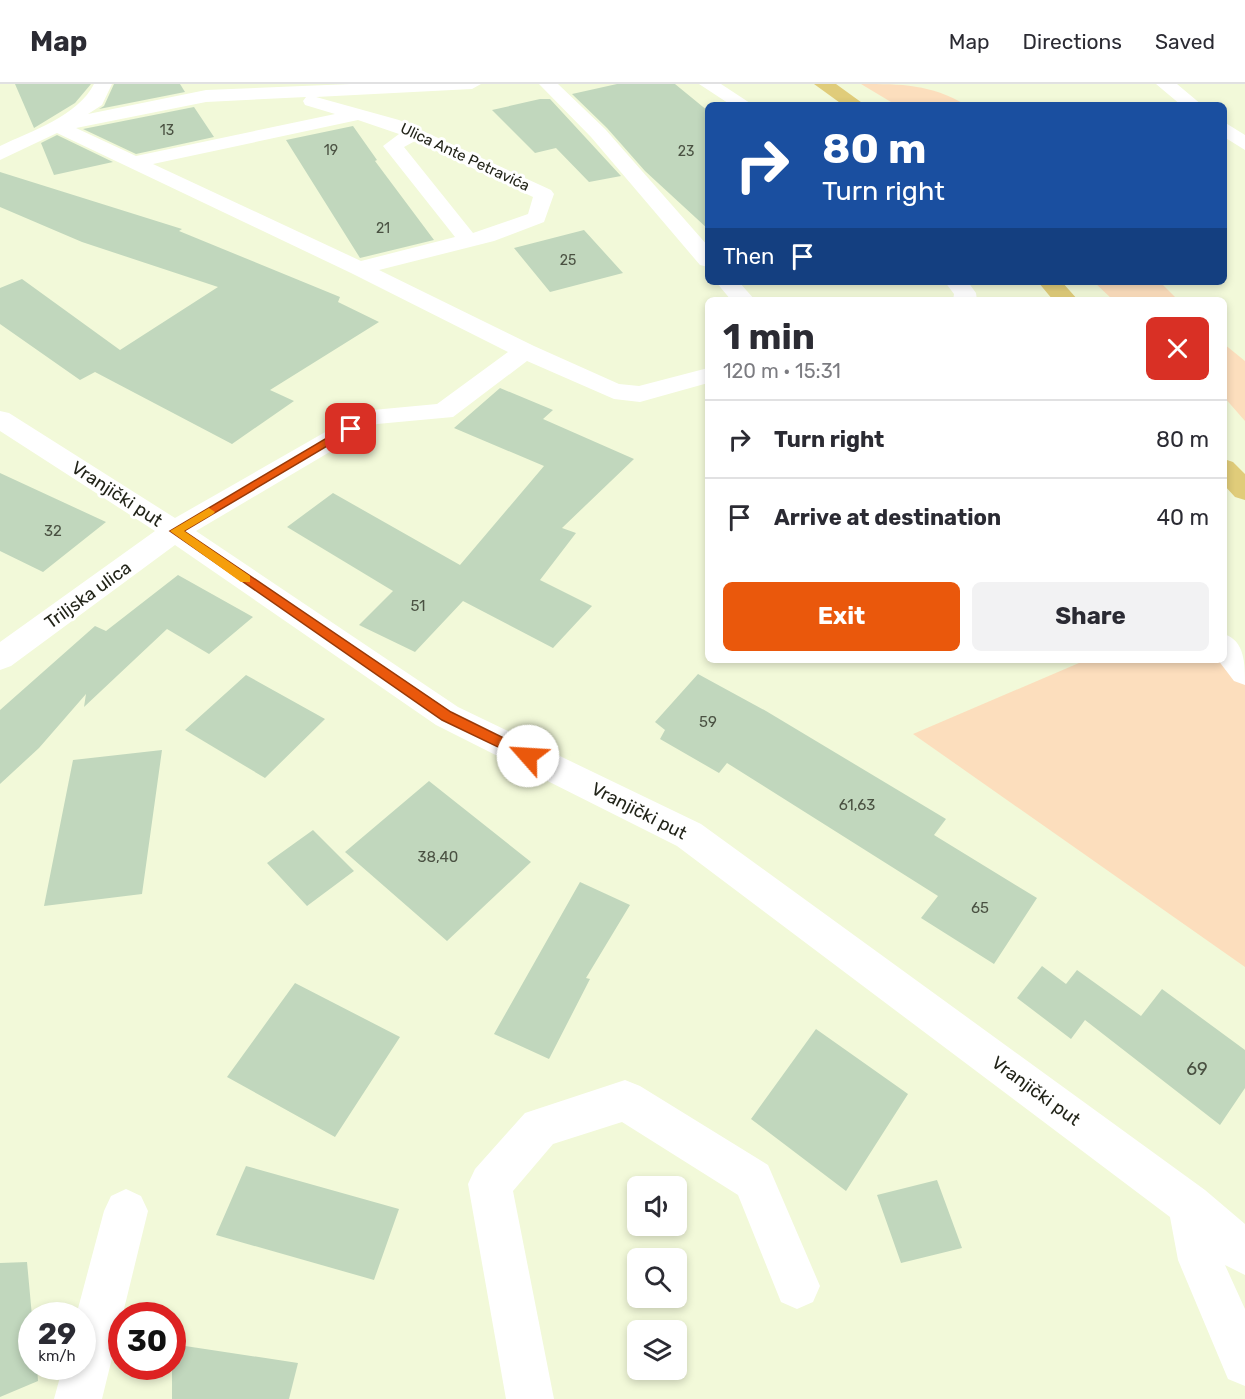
<!DOCTYPE html>
<html lang="en">
<head>
<meta charset="utf-8">
<style>
	:root { --surface:#fff; --page:#f2f2f3; --text:#2b2b33; --muted:#7c7c81; --line:#e1e1e2; --accent:#ea580c }
	body { margin:0; font-family:Rubik,sans-serif; background:var(--page); color:var(--text); height:100vh; display:flex; flex-direction:column; font-size:22px; white-space:nowrap }
	* { box-sizing:border-box; margin:0 }
	p { font-size:20px; color:var(--muted) }
	.icon { flex:none; width:33px; height:33px; fill:none; stroke:currentColor; stroke-width:2; stroke-linecap:round; stroke-linejoin:round }
	.map { position:relative; flex:1; overflow:hidden }
	.side { position:absolute; left:705px; top:213px; width:522px; height:366px; display:flex; flex-direction:column; background:var(--surface); border-radius:9px; box-shadow:0 3px 9px #0003 }
	.side>* { flex:none }
	.top-card { position:absolute; left:705px; top:18px; width:522px; height:183px; border-radius:9px; box-shadow:0 3px 9px #0003; background:#1a4fa0; color:#fff; overflow:hidden }
	.controls { position:absolute; left:627px; top:1092px; display:grid; gap:12px }
	.controls a { display:grid; place-items:center; width:60px; height:60px; border-radius:9px; background:var(--surface); box-shadow:0 3px 9px #0003; font-size:30px }
	.speed { position:absolute; left:18px; top:1218px; display:flex; gap:12px; font-size:30px; font-weight:700; text-align:center }
	.speed>* { display:grid; place-content:center; width:78px; height:78px; border-radius:50%; background:var(--surface); box-shadow:0 3px 9px #0003; line-height:1 }
	.speed small { font-size:15px; font-weight:400 }
	.speed .limit { border:9px solid #d22; background:#fff; color:#111 }
	.pin { position:absolute; display:grid; place-items:center; width:51px; height:51px; color:#fff; margin:-26px; border-radius:12px; box-shadow:0 3px 9px #0006 }
	.me { position:absolute; width:66px; margin:-33px; rotate:296deg; stroke-linejoin:round; filter:drop-shadow(0 0 4px #0008) }
	.turn { display:flex; align-items:center; gap:21px; height:126px; padding:0 18px; font-size:27px }
	.turn .icon { width:78px; height:78px; stroke-width:2.5 }
	.turn b { display:block; font-size:42px; line-height:51px }
	.then { display:flex; align-items:center; height:57px; padding:0 18px; background:#0003; gap:12px; font-size:22px }
	.round { display:grid; place-items:center; flex:none; width:63px; height:63px; border-radius:9px; background:var(--page) }
	.summary { display:flex; align-items:center; justify-content:space-between; height:102px; padding:0 18px }
	h1 { font-size:36px; font-weight:700; line-height:45px }
	.primary-button { display:flex; gap:12px; margin-top:auto; padding:12px 18px }
	.primary-button a { flex:1; height:69px; border-radius:9px; background:var(--accent); color:#fff; font-size:24px; font-weight:700; line-height:69px; text-align:center }
	.primary-button a+a { background:var(--page); color:var(--text) }
	ul { padding:0; list-style:none }
	li { display:flex; align-items:center; gap:18px; height:78px; padding:0 18px; border-top:2px solid var(--line) }
	li div { flex:1 }
	li b { display:block; font-size:22px }
	li em { font-style:normal }
	header { display:flex; align-items:center; gap:36px; box-sizing:border-box; height:84px; padding:0 30px; background:var(--surface); border-bottom:2px solid var(--line) }
	header strong { font-size:28px }
	nav { display:flex; gap:33px; margin-inline-start:auto; font-size:21px }
	.map>svg:first-child { display:block }
	.green { fill:#fcdebd }
	.building { fill:#c1d7bd }
	.lines { fill:none; stroke-linecap:round; stroke-linejoin:round }
	.minor { fill:#fff; fill-rule:evenodd }
	.major { fill:#e0cc7a; fill-rule:evenodd }
	.route { fill:#ea580c; stroke:#983908; stroke-width:1.5 }
	.slow { fill:#f59e0b }
	.labels { text-anchor:middle; stroke-width:6; stroke-linejoin:round; paint-order:stroke }
	.far-number-label { font-size:14px; fill:#4a5142 }
	.far-street-label { font-size:15px; fill:#222419; stroke:#fff }
	.number-label { font-size:15px; fill:#4a5142 }
	.street-label { font-size:18px; fill:#222419; stroke:#fff }
	.near-number-label { font-size:18px; fill:#4a5142 }
</style>
</head>
<body>
<header>
<strong>Map</strong>
<nav><a>Map</a><a>Directions</a><a>Saved</a></nav>
</header>
<div class="map">
<svg width="1245" height="1315" viewBox="0 0 1245 1315">
	<rect width="100%" height="100%" fill="#f2f9d9"/>
	<path class="green" d="M861,0c41,0 69,0 105,21h-70z
		M1094,198h66l18,18h-65z
		M1224,260l21,17v60l-21,-24z
		M1224,574l21,24v285l-332,-233 173,-74z"/>
	<path class="building" d="M15,0h76l-16,19 -41,25z
		M114,0h66l5,8 -86,17 5,-3z
		M617,0h58l33,27v118l-63,-58 -38,-43 -35,-34z
		M540,15h10l71,77 -32,6 -33,-34 -21,5 -43,-43z
		M194,23l20,30 -78,17 -53,-25z
		M353,42l24,34 -2,1 59,79 -74,18 -74,-118z
		M57,51l56,27 -59,13 -13,-32z
		M0,88l182,57 -3,2 161,66 -2,5 41,20 -109,68 24,11 -62,43 -137,-72 -15,8 -80,-56v-36l22,-9 98,71 98,-63 -136,-45 -82,-35z
		M584,146l39,43 -73,19 -36,-44z
		M500,304l53,22 -10,9 91,40 -72,69 14,5 -36,47 52,26 -39,42 -90,-47 -48,51 -56,-27 34,-34 -106,-64 46,-34 127,72 84,-99 -90,-38z
		M0,389l106,49 -63,50 -43,-21z
		M178,491l75,42 -44,37 -42,-25 -83,78 2,-13 -47,54 -39,36v-74l95,-84 11,5z
		M698,590l68,37 180,108 -12,16 103,63 -43,66 -73,-46 17,-22 -211,-133 -8,10 -59,-34 5,-9 -10,-8z
		M246,591l79,44 -60,59 -80,-48z
		M162,666l-20,144 -98,12 29,-146z
		M429,697l102,81 -84,79 -102,-89z
		M313,746l41,41 -47,35 -40,-43z
		M580,798l50,23 -44,73 4,1 -41,80 -55,-25z
		M1042,882l24,18 11,-14 64,46 21,-27 83,61v38l-25,37 -135,-105 -14,19 -54,-41z
		M295,899l105,54 -65,100 -108,-60z
		M816,945l92,65 -62,97 -95,-72z
		M246,1082l153,43 -25,71 -158,-45z
		M937,1096l25,68 -61,15 -24,-68z
		M27,1178l5,54v50h5l1,15 -38,16v-134z
		M172,1260l126,19 -9,36h-117z"/>
	<g class="lines">
		<path class="minor" d="M94,0h18l-10,21 -14,9 118,-24 145,-6h130l-9,5 -156,8 83,23 152,70 3,4 -10,28 -50,19 -115,29 155,76 85,38 20,2 69,-18v15l-68,19 -26,-3 -87,-38 -74,56 -76,7 -181,107 262,176 243,117 504,366 40,34v51l-20,-10 20,44v77l-17,-7 -50,-119 -8,-43 -493,-371 -241,-121 -261,-180 -164,121 -11,4v-28l155,-111 -155,-100v-20l9,2 166,105 187,-107 75,-7 71,-52 -157,-79 -294,-140 -57,27v-14c31,-15 78,-30 94,-62zM306,13l-3,4 2,4 30,9 -199,42 -60,-28 130,-26zM358,36l41,14 -16,12 72,91 -94,24 -208,-97zM415,57l118,56 -5,17 -55,19 -69,-86z
			M539,0h19l47,45 103,117v21l-8,-2 -109,-128z
			M699,0h22l32,21h-22z
			M1156,0h21l25,21h-21z
			M1224,38l21,13v15l-21,-13z
			M716,198h23l16,18h-24z
			M945,198h23l8,11 1,7h-24l1,-6z
			M1224,550c21,7 21,29 21,51l-11,-4 -16,-21h6z
			M625,996l15,6 128,79 52,121 -7,16 -16,7 -16,-7 -43,-107 -116,-73 -69,22 -40,47 41,208h-48l-38,-215 7,-15 50,-56z
			M126,1105l15,7 7,15 -46,188h-48l9,-33h19v-50h-6l28,-105 7,-15z"/>
		<path class="major" d="M814,0h22l29,21h-22z
			M1038,198h24l16,18h-25z
			M1224,375l9,3 12,12v26l-10,-3 -11,-12z"/>
	</g>
	<path class="route" d="M347,342l9,3 -172,102 267,181 81,40v7h-9l-81,-39 -272,-189z"/>
	<path class="slow" d="M209,424l6,4 -2,2 -29,17 66,45v6h-9l-71,-51z"/>
	<g class="labels">
		<g class="far-number-label">
			<text x="167" y="51">13</text>
			<text x="331" y="71">19</text>
			<text x="686" y="72">23</text>
			<text x="383" y="149">21</text>
			<text x="568" y="181">25</text>
		</g>
		<g class="far-street-label">
			<text transform="translate(465 73) rotate(25)" y="5">Ulica Ante Petravića</text>
		</g>
		<g class="number-label">
			<text x="53" y="452">32</text>
			<text x="418" y="527">51</text>
			<text x="708" y="643">59</text>
			<text x="857" y="726">61,63</text>
			<text x="438" y="778">38,40</text>
			<text x="980" y="829">65</text>
		</g>
		<g class="street-label">
			<text transform="translate(117 410) rotate(33)" y="6">Vranjički put</text>
			<text transform="translate(88 511) rotate(-36)" y="6">Triljska ulica</text>
			<text transform="translate(639 727) rotate(27)" y="6">Vranjički put</text>
			<text transform="translate(1036 1007) rotate(36)" y="6">Vranjički put</text>
		</g>
		<g class="near-number-label">
			<text x="1197" y="991">69</text>
		</g>
	</g>
</svg>
<div class="controls">
<a><svg class="icon" aria-label="sound" viewBox="0 0 24 24"><path d="M4 9h4l5-4v14l-5-4H4zM17 9q2 3 0 6"/></svg></a>
<a><svg class="icon" aria-label="search" viewBox="0 0 24 24"><circle cx="10" cy="10" r="6"/><path d="M15 15l6 6"/></svg></a>
<a><svg class="icon" aria-label="layers" viewBox="0 0 24 24"><path d="M12 4l9 5-9 5-9-5zM3 14l9 5 9-5"/></svg></a>
</div>
<div class="speed"><div>29<small>km/h</small></div><div class="limit">30</div></div>
<div class="pin" style="left:351px;top:345px;background:#d93025"><svg class="icon" aria-label="arrive" viewBox="0 0 24 24"><path d="M6 21V4h12l-3 4 3 4H6"/></svg></div>
<svg class="me" style="left:528px;top:672px" viewBox="-20 -20 40 40"><circle r="19" fill="#fff"/><path d="M0-13L10 11 0 6-10 11z" fill="#ea580c"/></svg>
<div class="top-card">
<div class="turn"><svg class="icon" aria-label="right" viewBox="0 0 24 24"><path d="M7 20v-9h11M14 6l5 5-5 5"/></svg><div><b>80 m</b>Turn right</div></div>
<div class="then">Then<svg class="icon" aria-label="arrive" viewBox="0 0 24 24"><path d="M6 21V4h12l-3 4 3 4H6"/></svg></div>
</div>
<section class="side">
<div class="summary"><div><h1>1 min</h1><p>120 m · 15:31</p></div><a class="round" style="background:#d93025;color:#fff"><svg class="icon" aria-label="close" viewBox="0 0 24 24"><path d="M6 6l12 12M18 6L6 18"/></svg></a></div>
<ul>
<li><svg class="icon" aria-label="right" viewBox="0 0 24 24"><path d="M7 20v-9h11M14 6l5 5-5 5"/></svg><div><b>Turn right</b></div><em>80 m</em></li>
<li><svg class="icon" aria-label="arrive" viewBox="0 0 24 24"><path d="M6 21V4h12l-3 4 3 4H6"/></svg><div><b>Arrive at destination</b></div><em>40 m</em></li>
</ul>
<div class="primary-button"><a>Exit</a><a>Share</a></div>
</section>
</div>
</body>
</html>
